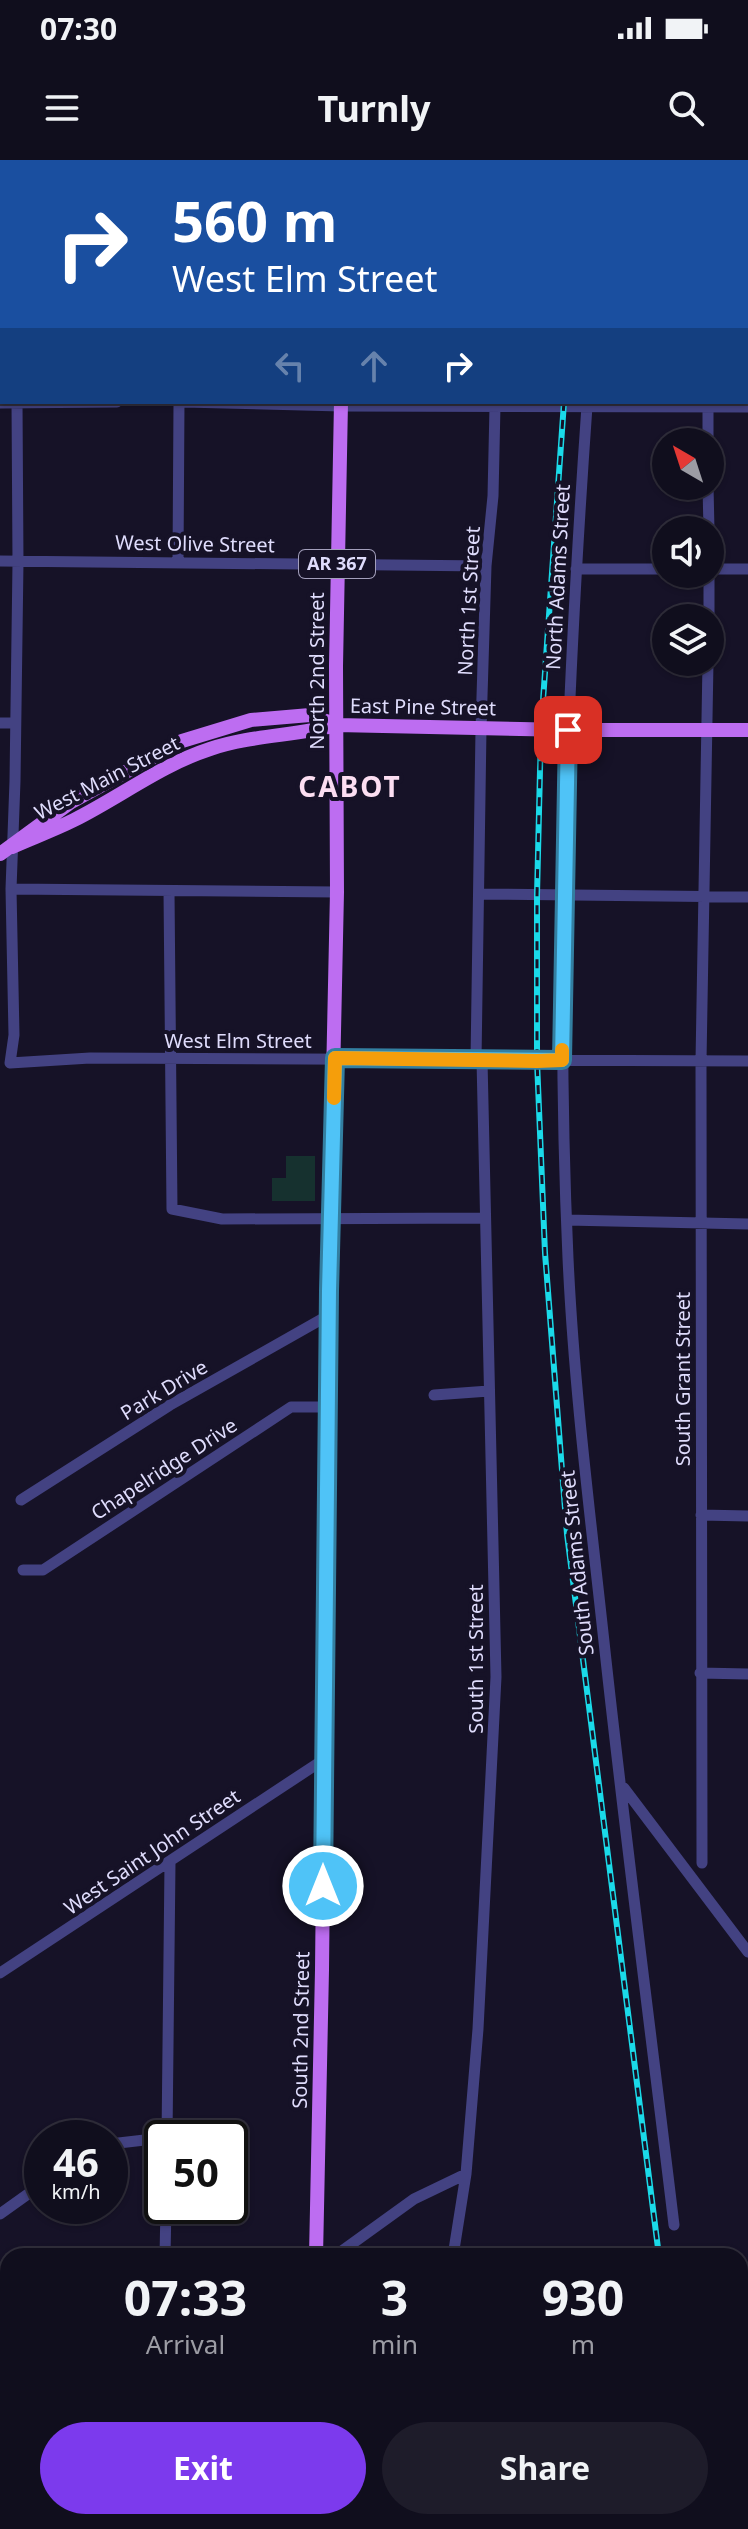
<!DOCTYPE html>
<html lang="en">
<head>
<meta charset="utf-8">
<style>
	:root { --surface:#100e1d; --page:#1e1c2a; --text:#f1f3f6; --muted:#9c9ca4; --line:#302e3b; --accent:#7c3aed }
	body { margin:0; font-family:"Noto Sans",sans-serif; background:var(--page); color:var(--text); height:100vh; display:flex; flex-direction:column; font-size:30px; white-space:nowrap }
	* { box-sizing:border-box; margin:0 }
	p { font-size:26px; color:var(--muted) }
	.icon { flex:none; width:44px; height:44px; fill:none; stroke:currentColor; stroke-width:2; stroke-linecap:round; stroke-linejoin:round }
	.map { position:relative; flex:1; overflow:hidden }
	.details { position:absolute; left:0px; top:2088px; width:748px; height:282px; display:flex; flex-direction:column; background:var(--surface); border-radius:24px 24px 0 0; box-shadow:0 2px 6px #0004,0 0 0 2px var(--line) }
	.details>* { flex:none }
	.banner { position:absolute; left:0px; top:0px; width:748px; height:244px; box-shadow:0 2px 6px #0004,0 0 0 2px var(--line); background:#1a4fa0; color:#fff; overflow:hidden }
	.needle { width:52px; rotate:321deg }
	.fabs { position:absolute; left:652px; top:268px; display:grid; gap:16px }
	.fabs a { display:grid; place-items:center; width:72px; height:72px; border-radius:50%; background:var(--surface); box-shadow:0 2px 6px #0004,0 0 0 2px var(--line); font-size:40px }
	.speed { position:absolute; left:24px; top:1960px; display:flex; gap:16px; font-size:40px; font-weight:700; text-align:center }
	.speed>* { display:grid; place-content:center; width:104px; height:104px; border-radius:50%; background:var(--surface); box-shadow:0 2px 6px #0004,0 0 0 2px var(--line); line-height:1 }
	.speed small { font-size:20px; font-weight:400 }
	.speed .limit { border:4px solid #111; border-radius:12px; background:#fff; color:#111 }
	.pin { position:absolute; display:grid; place-items:center; width:68px; height:68px; color:#fff; margin:-34px; border-radius:16px; box-shadow:0 4px 12px #0006 }
	.me { position:absolute; width:88px; margin:-44px; rotate:0deg; stroke-linejoin:round; filter:drop-shadow(0 0 6px #0008) }
	.turn { display:flex; align-items:center; gap:28px; height:168px; padding:0 40px; font-size:36px }
	.turn .icon { width:104px; height:104px; stroke-width:2.5 }
	.turn b { display:block; font-size:56px; line-height:68px }
	.lanes { display:flex; align-items:center; height:76px; padding:0 40px; background:#0003; justify-content:center; gap:40px; direction:ltr }
	.lanes .off { opacity:.35 }
	.eta { display:flex; justify-content:space-evenly; align-items:center; height:136px; text-align:center }
	.eta b { font-size:48px; font-weight:700; line-height:56px }
	.cta { display:flex; gap:16px; margin-top:auto; padding:16px 40px }
	.cta a { flex:1; height:92px; border-radius:48px; background:var(--accent); color:#fff; font-size:32px; font-weight:700; line-height:92px; text-align:center }
	.cta a+a { background:var(--page); color:var(--text) }
	.status { display:flex; justify-content:space-between; align-items:center; height:56px; padding:0 40px; background:var(--surface); direction:ltr }
	.status svg { height:22px; fill:currentColor }
	header { display:flex; justify-content:space-between; align-items:center; height:104px; padding:0 40px; background:var(--surface); font-size:36px; font-weight:700 }
	.map>svg:first-child { display:block }
	.green { fill:#16312f }
	.lines { fill:none; stroke-linecap:round; stroke-linejoin:round }
	.minor { stroke:#434282; stroke-width:11 }
	.major { stroke:#bd6df1; stroke-width:14 }
	.rail-casing { stroke:#1adae9; stroke-width:6 }
	.rail { stroke:#161227; stroke-width:3; stroke-dasharray:9; stroke-linecap:butt }
	.route-casing { stroke:#337fa1; stroke-width:20 }
	.route { stroke:#4fc3f7; stroke-width:14 }
	.slow { stroke:#f59e0b; stroke-width:14 }
	.labels { text-anchor:middle; stroke-width:8; stroke-linejoin:round; paint-order:stroke }
	.shield { fill:#161227; stroke:#a39fbc; stroke-width:2 }
	.shield-label { font-size:18px; font-weight:bold; fill:#dfdcfc }
	.street-label { font-size:20px; fill:#dfdcfc; stroke:#161227 }
	.district-label { font-size:28px; font-weight:bold; letter-spacing:2px; fill:#fcdef2; stroke:#161227 }
</style>
</head>
<body>
<div class="status"><b>07:30</b><svg viewBox="0 0 49 12"><path d="M0 12V9h3v3zM5 12V6h3v6zM10 12V3h3v9zM15 12V0h3v12zM26 1h20v11H26zM47 4h2v5h-2z"/></svg></div>
<header><svg class="icon" aria-label="menu" viewBox="0 0 24 24"><path d="M4 6h16M4 12h16M4 18h16"/></svg>Turnly<svg class="icon" aria-label="search" viewBox="0 0 24 24"><circle cx="10" cy="10" r="6"/><path d="M15 15l6 6"/></svg></header>
<div class="map">
<svg width="748" height="2369" viewBox="0 0 748 2369">
	<rect width="100%" height="100%" fill="#161227"/>
	<path class="green" d="M286,996h29v45h-43v-23h14z"/>
	<g class="lines">
		<path class="minor" d="M12,0v2
			M187,2v-2
			M711,2v-2
			M17,242l1,160 -3,219 -4,108 3,146 -4,28 80,-5 658,3
			M184,242l157,4 407,1
			M708,242v40
			M0,243l117,-1
			M587,246c-20,284 -32,568 -19,852 6,132 23,263 37,393 21,192 46,383 69,574
			M708,326l1,44
			M0,401l486,5
			M178,402l1,-160
			M576,409h90
			M710,409h38
			M709,458v-44
			M0,563h15
			M11,729l326,3
			M169,731l3,318 50,10 263,-1
			M479,734l269,3
			M476,900l5,-331 5,-163 7,-70 2,-90
			M567,1060l181,4
			M434,1235l55,-4
			M21,1340l149,-95 159,-90
			M701,1355l47,1
			M23,1410h20l248,-163h37
			M700,1513l48,1
			M624,1628l124,164
			M702,1703l-1,-802 7,-399
			M0,1813l323,-213
			M167,1978l3,-275
			M110,1984l52,-6
			M0,2054l42,-30
			M165,2096l1,-50
			M335,2096l79,-57 52,-25
			M453,2096l13,-82 12,-145 18,-352 -14,-617
			M0,2323l8,-5
			M416,2369l1,-7"/>
		<path class="major" d="M348,2v-2
			M12,687c20,-9 42,-17 62,-27 46,-23 87,-55 136,-71 42,-14 85,-13 127,-24l231,5h180
			M0,694l71,-52 111,-61 69,-21 59,-5 27,10
			M316,2096l6,-286 8,-752 7,-326 -1,-226 5,-264
			M277,2369l2,-7"/>
		<defs>
			<path id="rail" d="M583,2v-2
				M564,242l-23,327 -4,166v166l8,192 22,281 92,722
				M693,2362l1,7"/>
		</defs>
		<use href="#rail" class="rail-casing"/>
		<use href="#rail" class="rail"/>
	</g>
	<g class="lines">
		<defs>
			<path id="route" d="M323,1726l6,-595 6,-233 227,2 6,-330"/>
		</defs>
		<use href="#route" class="route-casing"/>
		<use href="#route" class="route"/>
		<path class="slow" d="M334,938l1,-40 202,3 25,-1v-10"/>
	</g>
	<g class="labels">
		<rect class="shield" x="299" y="390" width="76" height="28" rx="6"/>
		<g class="shield-label">
			<text x="337" y="410">AR 367</text>
		</g>
		<g class="street-label">
			<text transform="translate(195 384) rotate(1)" y="7">West Olive Street</text>
			<text transform="translate(558 417) rotate(-87)" y="7">North Adams Street</text>
			<text transform="translate(469 441) rotate(-87)" y="7">North 1st Street</text>
			<text transform="translate(317 511) rotate(-90)" y="7">North 2nd Street</text>
			<text transform="translate(423 547) rotate(1)" y="7">East Pine Street</text>
			<text transform="translate(107 618) rotate(-27)" y="7">West Main Street</text>
			<text x="238" y="888">West Elm Street</text>
			<text transform="translate(683 1219) rotate(-90)" y="7">South Grant Street</text>
			<text transform="translate(164 1230) rotate(-31)" y="7">Park Drive</text>
			<text transform="translate(164 1309) rotate(-33)" y="7">Chapelridge Drive</text>
			<text transform="translate(577 1403) rotate(-96)" y="7">South Adams Street</text>
			<text transform="translate(476 1499) rotate(-90)" y="7">South 1st Street</text>
			<text transform="translate(152 1692) rotate(-34)" y="7">West Saint John Street</text>
			<text transform="translate(301 1870) rotate(-89)" y="7">South 2nd Street</text>
		</g>
		<g class="district-label">
			<text x="350" y="637">CABOT</text>
		</g>
	</g>
</svg>
<div class="fabs">
<a><svg class="needle" viewBox="-14 -14 28 28"><path d="M0-13l5 13h-10z" fill="#e53935"/><path d="M0 13l5-13h-10z" fill="#9c9ca4"/></svg></a>
<a><svg class="icon" aria-label="sound" viewBox="0 0 24 24"><path d="M4 9h4l5-4v14l-5-4H4zM17 9q2 3 0 6"/></svg></a>
<a><svg class="icon" aria-label="layers" viewBox="0 0 24 24"><path d="M12 4l9 5-9 5-9-5zM3 14l9 5 9-5"/></svg></a>
</div>
<div class="speed"><div>46<small>km/h</small></div><div class="limit">50</div></div>
<div class="pin" style="left:568px;top:570px;background:#d93025"><svg class="icon" aria-label="arrive" viewBox="0 0 24 24"><path d="M6 21V4h12l-3 4 3 4H6"/></svg></div>
<svg class="me" style="left:323px;top:1726px" viewBox="-20 -20 40 40"><circle r="17" fill="#4fc3f7" stroke="#fff" stroke-width="3"/><path d="M0-11L8 9 0 5-8 9z" fill="#fff"/></svg>
<div class="banner">
<div class="turn"><svg class="icon" aria-label="right" viewBox="0 0 24 24"><path d="M7 20v-9h11M14 6l5 5-5 5"/></svg><div><b>560 m</b>West Elm Street</div></div>
<div class="lanes"><svg class="icon off" aria-label="left" viewBox="0 0 24 24"><path d="M17 20v-9H6M10 6l-5 5 5 5"/></svg><svg class="icon off" aria-label="ahead" viewBox="0 0 24 24"><path d="M12 20V5M6 11l6-6 6 6"/></svg><svg class="icon" aria-label="right" viewBox="0 0 24 24"><path d="M7 20v-9h11M14 6l5 5-5 5"/></svg></div>
</div>
<section class="details">
<div class="eta">
<div><b>07:33</b><p>Arrival</p></div>
<div><b>3</b><p>min</p></div>
<div><b>930</b><p>m</p></div>
</div>
<div class="cta"><a>Exit</a><a>Share</a></div>
</section>
</div>
</body>
</html>
